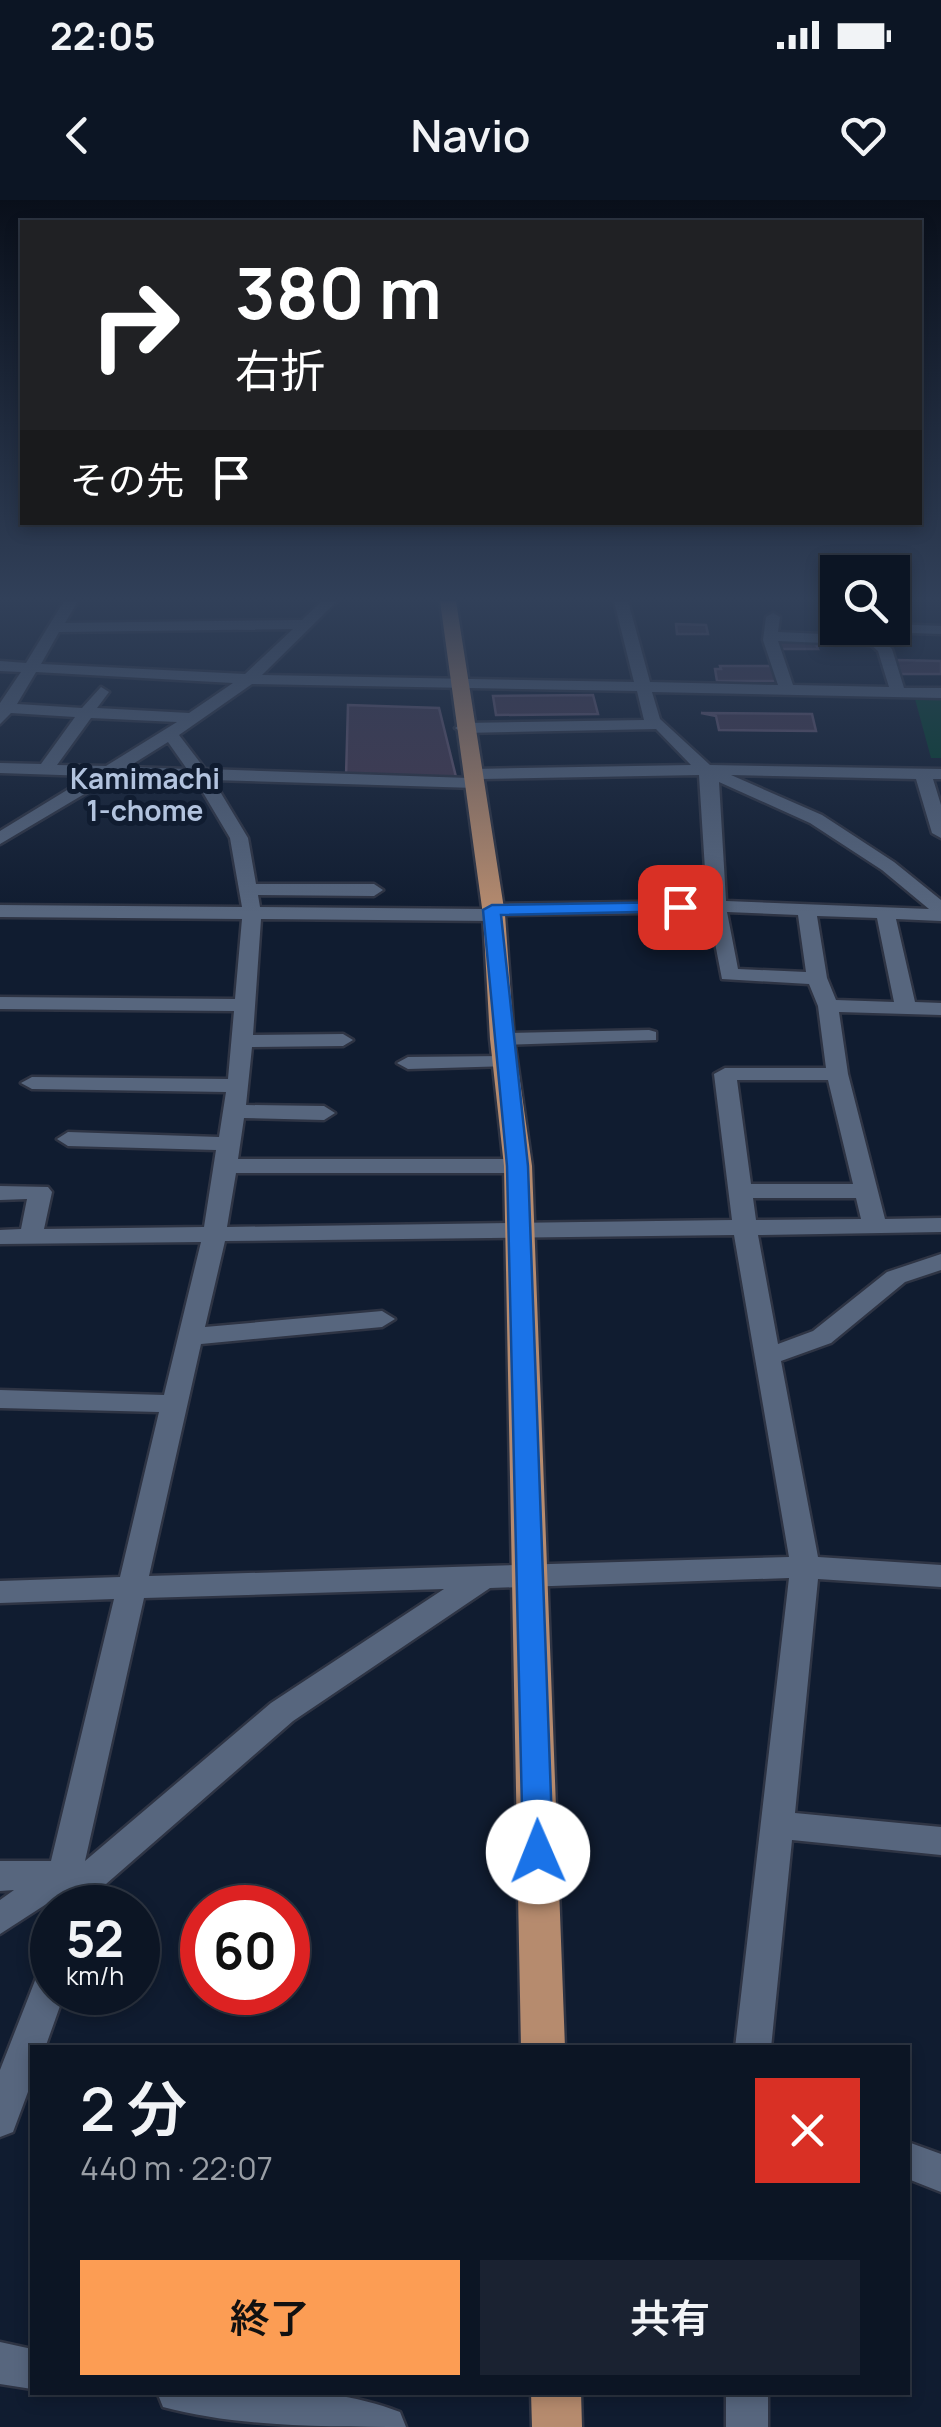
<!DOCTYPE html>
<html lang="ja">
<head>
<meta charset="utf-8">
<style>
	:root { --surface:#0c1524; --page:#1a2231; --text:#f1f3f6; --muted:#9a9fa6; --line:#2c3441; --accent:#fc9d54 }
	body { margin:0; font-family:Manrope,"Noto Sans JP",sans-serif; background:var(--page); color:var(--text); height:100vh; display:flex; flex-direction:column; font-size:38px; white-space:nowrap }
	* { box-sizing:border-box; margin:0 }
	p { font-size:32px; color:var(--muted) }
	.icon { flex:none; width:55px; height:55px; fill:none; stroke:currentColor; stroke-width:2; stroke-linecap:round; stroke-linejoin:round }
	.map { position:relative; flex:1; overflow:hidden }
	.sheet { position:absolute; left:30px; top:1845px; width:880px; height:350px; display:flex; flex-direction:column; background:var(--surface); border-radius:0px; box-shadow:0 5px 15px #0003,0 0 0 2px var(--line) }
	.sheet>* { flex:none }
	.guide { position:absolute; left:20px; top:20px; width:902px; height:305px; border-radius:0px; box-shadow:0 5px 15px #0003,0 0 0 2px var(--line); background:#202124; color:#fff; overflow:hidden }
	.fabs { position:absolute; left:820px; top:355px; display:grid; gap:20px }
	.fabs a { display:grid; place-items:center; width:90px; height:90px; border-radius:0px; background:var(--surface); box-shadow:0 5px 15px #0003,0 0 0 2px var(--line); font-size:50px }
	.speed { position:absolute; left:30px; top:1685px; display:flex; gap:20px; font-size:50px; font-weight:700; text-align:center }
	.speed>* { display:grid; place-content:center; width:130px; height:130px; border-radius:50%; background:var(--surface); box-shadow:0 5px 15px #0003,0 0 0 2px var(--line); line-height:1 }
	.speed small { font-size:25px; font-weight:400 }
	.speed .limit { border:15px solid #d22; background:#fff; color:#111 }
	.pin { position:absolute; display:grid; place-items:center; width:85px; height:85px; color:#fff; margin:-42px; border-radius:20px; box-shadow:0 5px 15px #0006 }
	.me { position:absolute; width:110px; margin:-55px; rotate:359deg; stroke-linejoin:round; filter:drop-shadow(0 0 8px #0008) }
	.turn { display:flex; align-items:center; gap:35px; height:210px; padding:0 50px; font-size:45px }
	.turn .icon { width:130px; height:130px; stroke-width:2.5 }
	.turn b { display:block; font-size:70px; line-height:85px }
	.then { display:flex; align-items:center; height:95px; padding:0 50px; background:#0003; gap:20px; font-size:38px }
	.round { display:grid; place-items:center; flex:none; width:105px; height:105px; border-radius:0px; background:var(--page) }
	.summary { display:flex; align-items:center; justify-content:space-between; height:170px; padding:0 50px }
	h1 { font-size:60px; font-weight:600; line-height:75px }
	.primary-button { display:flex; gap:20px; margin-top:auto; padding:20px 50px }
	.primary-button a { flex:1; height:115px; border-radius:0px; background:var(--accent); color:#111; font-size:40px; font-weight:600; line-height:115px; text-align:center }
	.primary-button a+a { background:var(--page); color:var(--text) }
	.status { display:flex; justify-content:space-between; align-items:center; height:70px; padding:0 50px; background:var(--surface); direction:ltr }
	.status svg { height:28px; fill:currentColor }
	header { display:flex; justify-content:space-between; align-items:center; height:130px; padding:0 50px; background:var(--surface); font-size:45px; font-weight:600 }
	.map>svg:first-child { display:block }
	.green { fill:#00402c }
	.building { fill:#463950; stroke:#63556e; stroke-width:2.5 }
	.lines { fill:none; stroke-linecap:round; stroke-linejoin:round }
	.minor-casing { stroke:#2e3444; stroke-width:5 }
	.major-casing { stroke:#2e3444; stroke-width:5 }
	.minor { fill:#57667e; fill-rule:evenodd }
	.major { fill:#b68b6e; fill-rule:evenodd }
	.route { fill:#1a73e8; stroke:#114b97; stroke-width:2.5 }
	.labels { text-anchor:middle; stroke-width:10; stroke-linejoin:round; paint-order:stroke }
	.far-neighbourhood-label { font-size:28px; font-weight:bold; fill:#b2c3de; stroke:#101c30 }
</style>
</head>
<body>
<div class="status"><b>22:05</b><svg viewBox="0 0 49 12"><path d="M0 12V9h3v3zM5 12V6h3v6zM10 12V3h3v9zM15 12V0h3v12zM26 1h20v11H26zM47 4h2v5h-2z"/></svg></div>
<header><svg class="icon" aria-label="back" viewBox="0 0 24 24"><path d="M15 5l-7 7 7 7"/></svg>Navio<svg class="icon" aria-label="heart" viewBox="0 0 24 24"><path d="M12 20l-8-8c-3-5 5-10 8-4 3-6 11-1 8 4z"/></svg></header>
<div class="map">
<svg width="941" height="2227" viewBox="0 0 941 2227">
	<rect width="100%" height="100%" fill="#101c30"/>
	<path class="green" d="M915,499h26v59h-10z"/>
	<path class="building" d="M676,424l30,1 2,9h-31z
		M775,439h39l4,10h-40z
		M896,460l45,1v13h-40z
		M720,466h55l4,15h-62l-2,-12h6z
		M593,495l5,19 -102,1 -3,-19z
		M348,505l91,3 17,69h-110z
		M701,513l111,1 4,17 -97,-1 -3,-14z"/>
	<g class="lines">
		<defs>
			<path id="minor" d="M64,401h14l-13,22 237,-3 20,-19h15l-75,74 372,7 -20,-81h14l22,81 128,3 -15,-45 3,-23 7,-4 7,4 -2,15 86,4 -1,-8h14l2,9 13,12 12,39h37v10l-289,-6 8,27 50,46 231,4v10h-8l8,26v33l-9,-5 -16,-54 -185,-4 91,40 72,47 47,38v21l-45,-2 19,83 26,1v12l-102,-3 9,62 37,145 56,-1v14l-183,3 20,109 35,-13 74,-59 54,-18v16l-36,12 -74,61 -50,18 37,196 123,8v22l-123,-8 -23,234 146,14v28l-149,-15 -21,208h-36l54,-470 -299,10 -197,133 -187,163 -9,24h-34l5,-18 -68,44v-34l14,-10 -14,1v-30h51l63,-262 -114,4v-22l120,-4 39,-165 -159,-4v-18l164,5 37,-153 -201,2v-14l21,-1 6,-30 -27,1v-14l48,1 4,5 -8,37 160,-2 12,-77 -148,-4 -11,-7 11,-7 151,5 7,-45 -194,-3 -11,-6 11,-6 196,2 6,-68 -234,-2v-12l235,2 7,-80 -242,-2v-12l242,2 -12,-69 -35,-59 -82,-2 -113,67v-13l90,-55 -90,-3v-10l41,1 34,-47 -64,-4 -11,11v-21l21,-31 -21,-1v-10l26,2zM293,429l-48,45 -204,-10 18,-32zM778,441l93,4 7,6 11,36 -96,-2zM36,472l197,11 -44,30 -92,-5 12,-16 -8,-5 -19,21 -65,-4zM252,484l385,7 7,29 -181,3 -8,5 8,5 193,-4 35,36 -217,4 -8,5 3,4 -264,-9 -26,-34zM91,518l86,4 -71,44 -49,-1zM168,542l19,27 -59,-2zM699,575l8,126 -215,3 -9,5 -223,-2 -2,-12 116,1 9,-6 -9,-6h-118l-8,-46 -35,-58 263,8 8,-5 -4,-4zM719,582l91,41 72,47 47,39 -203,-8zM709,712l13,67 87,5 9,22 8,62h-101l-11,6 18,146 -505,7 9,-54h282l11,-7 -11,-7h-280l6,-41 80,2 11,-7 -11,-7 -78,-1 6,-58 91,-1 10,-6 -10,-6 -90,1 8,-116 233,2 9,-6zM727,712l71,3 8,57 -68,-3zM817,716l60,2 17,84 -58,-2 -9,-22zM737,880h91l25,104h-102zM753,998h103l5,21 -105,1zM734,1035l55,322 -640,19 52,-232 181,-17 13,-8 -13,-8 -177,16 20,-86zM444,1389l-173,114 -186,158 59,-263z
				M892,424l49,2v8l-55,-2 -7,-4h13z
				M649,830l7,2v8l-154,5 -10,-6 10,-6z
				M505,856l11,6 -4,4 -104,3 -11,-6 11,-6z
				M52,1763v29h13l-20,56h-13v33l-19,51 -13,5v-67l40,-102z
				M908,1942l33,12v38l-33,-13z
				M0,2142l32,7v40l-32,-5z
				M157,2192c78,0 169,-10 243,20l6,15c-78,0 -169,0 -243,-20z
				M726,2192h42v35h-42z"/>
			<path id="major" d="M440,401h16l49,314 9,124 18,127 33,882h-44l-17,-882 -14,-127 -7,-124z
				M531,2192h50l1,35h-50z"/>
		</defs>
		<use href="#minor" class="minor-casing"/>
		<use href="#major" class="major-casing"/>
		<use href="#minor" class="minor"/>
		<use href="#major" class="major"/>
	</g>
	<linearGradient id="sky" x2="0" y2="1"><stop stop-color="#090f1a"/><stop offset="0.56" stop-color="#314059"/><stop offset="1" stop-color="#314059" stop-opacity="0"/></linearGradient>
	<rect width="941" height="713" fill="url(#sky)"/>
	<path class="route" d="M680,702l6,1v8l-185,4 27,251 25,686 -4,9 -11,3 -10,-3 -5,-9 -16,-686 -24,-256 9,-5z"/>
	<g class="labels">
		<g class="far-neighbourhood-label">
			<text x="145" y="589">Kamimachi<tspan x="145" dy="32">1-chome</tspan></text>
		</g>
	</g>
</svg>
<div class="fabs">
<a><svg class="icon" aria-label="search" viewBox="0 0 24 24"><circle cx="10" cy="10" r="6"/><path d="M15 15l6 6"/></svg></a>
</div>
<div class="speed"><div>52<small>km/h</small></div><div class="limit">60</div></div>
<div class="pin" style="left:680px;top:707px;background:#d93025"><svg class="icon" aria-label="arrive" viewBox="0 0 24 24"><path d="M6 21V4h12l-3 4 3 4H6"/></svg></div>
<svg class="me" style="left:538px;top:1652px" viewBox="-20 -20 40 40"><circle r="19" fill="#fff"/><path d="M0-13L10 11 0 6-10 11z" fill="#1a73e8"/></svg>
<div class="guide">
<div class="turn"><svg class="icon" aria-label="right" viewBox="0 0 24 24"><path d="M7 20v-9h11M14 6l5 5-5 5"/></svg><div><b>380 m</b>右折</div></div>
<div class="then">その先<svg class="icon" aria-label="arrive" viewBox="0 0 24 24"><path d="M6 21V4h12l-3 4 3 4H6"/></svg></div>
</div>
<section class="sheet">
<div class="summary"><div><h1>2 分</h1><p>440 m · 22:07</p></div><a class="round" style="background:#d93025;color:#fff"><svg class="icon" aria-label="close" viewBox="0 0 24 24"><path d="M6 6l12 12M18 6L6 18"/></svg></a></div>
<div class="primary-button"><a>終了</a><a>共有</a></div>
</section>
</div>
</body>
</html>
